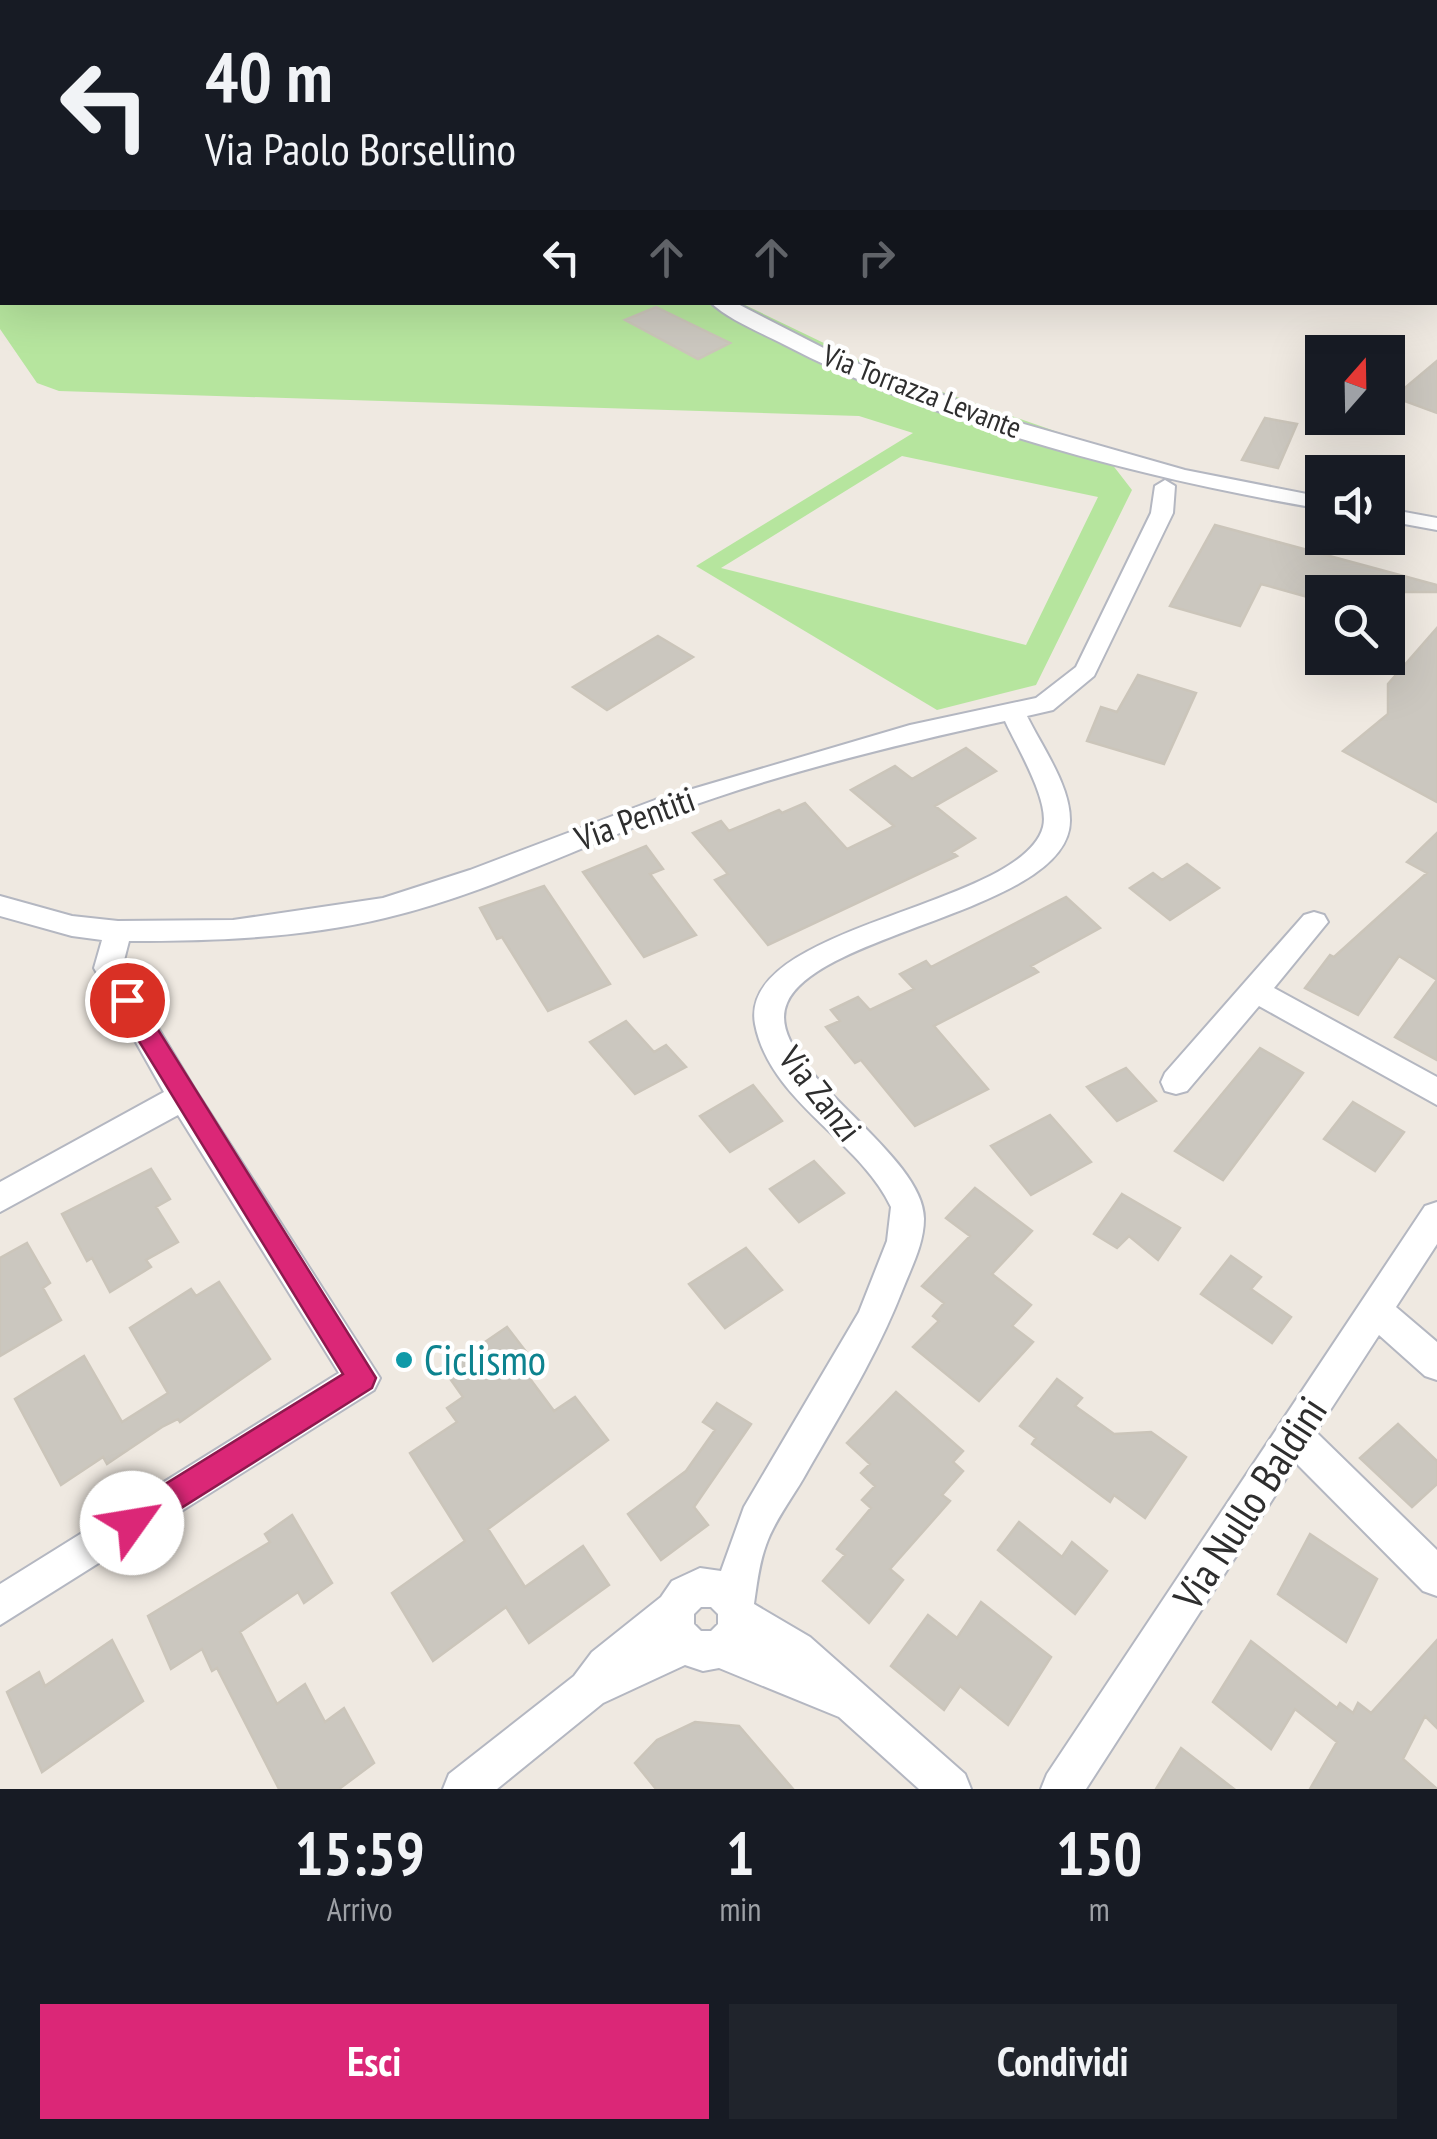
<!DOCTYPE html>
<html lang="it">
<head>
<meta charset="utf-8">
<style>
	:root { --surface:#171b24; --page:#20242c; --text:#f1f3f6; --muted:#9ea1a6; --accent:#db2777 }
	body { margin:0; font-family:"PT Sans Narrow",sans-serif; background:var(--page); color:var(--text); height:100vh; display:flex; flex-direction:column; font-size:38px; white-space:nowrap }
	* { box-sizing:border-box; margin:0 }
	p { font-size:32px; color:var(--muted) }
	.icon { flex:none; width:55px; height:55px; fill:none; stroke:currentColor; stroke-width:2; stroke-linecap:round; stroke-linejoin:round }
	.map { position:relative; height:1789px; overflow:hidden }
	.sheet { display:flex; flex-direction:column; background:var(--surface); flex:1 }
	.sheet>* { flex:none }
	.guide { position:absolute; left:0px; top:0px; width:1438px; height:305px; box-shadow:0 10px 40px #0002; background:#171b24; color:var(--text); overflow:hidden }
	.needle { width:65px; rotate:20deg }
	.controls { position:absolute; left:1305px; top:335px; display:grid; gap:20px }
	.controls a { display:grid; place-items:center; width:100px; height:100px; border-radius:0px; background:var(--surface); box-shadow:0 10px 40px #0002; font-size:50px }
	.pin { position:absolute; display:grid; place-items:center; width:85px; height:85px; color:#fff; margin:-42px; border:5px solid #fff; border-radius:50%; box-shadow:0 2px 10px #0007 }
	.me { position:absolute; width:110px; margin:-55px; rotate:58deg; stroke-linejoin:round; filter:drop-shadow(0 0 8px #0008) }
	.turn { display:flex; align-items:center; gap:35px; height:210px; padding:0 40px; font-size:45px }
	.turn .icon { width:130px; height:130px; stroke-width:2.5 }
	.turn b { display:block; font-size:70px; line-height:85px }
	.lanes { display:flex; align-items:center; height:95px; padding:0 40px; background:#0003; justify-content:center; gap:50px; direction:ltr }
	.lanes .off { opacity:.35 }
	.eta { display:flex; justify-content:space-evenly; align-items:center; height:170px; text-align:center }
	.eta b { font-size:60px; font-weight:700; line-height:70px }
	.primary-button { display:flex; gap:20px; margin-top:auto; padding:20px 40px }
	.primary-button a { flex:1; height:115px; border-radius:0px; background:var(--accent); color:#fff; font-size:40px; font-weight:700; line-height:115px; text-align:center }
	.primary-button a+a { background:var(--page); color:var(--text) }
	.map>svg:first-child { display:block }
	.green { fill:#b6e59e; fill-rule:evenodd }
	.building { fill:#cbc7bf; stroke:#cbc5ba; stroke-width:2.5 }
	.lines { fill:none; stroke-linecap:round; stroke-linejoin:round }
	.lane-casing { stroke:#b4b7c1; stroke-width:5 }
	.street-casing { stroke:#b4b7c1; stroke-width:4 }
	.secondary-casing { stroke:#b4b7c1; stroke-width:4 }
	.highway-casing { stroke:#c9c9c9; stroke-width:5 }
	.lane { fill:#fff; fill-rule:evenodd }
	.street { fill:#fff; fill-rule:evenodd }
	.secondary { fill:#fff; fill-rule:evenodd }
	.highway { fill:#ffa35c; fill-rule:evenodd }
	.route { fill:#db2777; stroke:#8e194d; stroke-width:2.5 }
	.culture-dot { fill:#0f9aa8; stroke:#fff; stroke-width:4 }
	.labels { text-anchor:middle; stroke-width:9; stroke-linejoin:round; paint-order:stroke }
	.far-street-label { font-size:30px; fill:#2e2e2e; stroke:#fff }
	.street-label { font-size:35px; fill:#2e2e2e; stroke:#fff }
	.near-culture-label { font-size:42px; fill:#0d838f; stroke:#fff; text-anchor:start }
	.near-street-label { font-size:42px; fill:#2e2e2e; stroke:#fff }
</style>
</head>
<body>
<div class="map">
<svg width="1437" height="1789" viewBox="0 0 1437 1789">
	<rect width="100%" height="100%" fill="#efe9e1"/>
	<path class="green" d="M0,34l2,268 739,1 141,68 216,75 34,44 -96,195 -99,25 -241,-144 217,-133 -54,-17 -800,-25 -22,-8 -37,-54zM902,456l196,41 -72,148 -305,-77z"/>
	<path class="building" d="M656,307l74,36 -32,16 -73,-39z
		M1437,361v52l-43,-16z
		M1265,418l32,6 -19,44 -36,-8z
		M1215,525l222,60v7h-115v9l-61,-17 -21,42 -70,-20z
		M1437,628v174l-94,-51 45,-37v-30z
		M658,636l35,21 -86,53 -34,-23z
		M1138,675l58,18 -32,71 -77,-23 14,-34 16,5z
		M966,748l30,23 -61,35 40,32 -23,14 5,4 -189,89 -53,-65 13,-6 -35,-41 28,-12 8,10 50,-21 3,3 23,-10 42,46 47,-23 -43,-36 44,-24 17,13z
		M1437,833v227l-42,-23 42,-57 -38,-24 -41,59 -53,-27 25,-33 4,2 93,-84 -20,-11z
		M646,846l17,23 -13,5 46,61 -52,22 -61,-85z
		M1187,864l32,24 -49,32 -40,-32 23,-15 9,7z
		M544,886l66,98 -62,27 -46,-74 -5,2 -17,-31z
		M1066,897l34,31 -69,38 7,6 -104,54 54,63 -73,37 -54,-66 -6,3 -29,-36 14,-6 -9,-11 27,-13 12,13 44,-21 -14,-15 26,-13 5,6z
		M626,1021l28,31 12,-7 20,22 -51,27 -45,-52z
		M1260,1048l43,25 -80,107 -48,-29z
		M1126,1068l30,33 -39,20 -30,-34z
		M753,1085l29,36 -52,31 -30,-36z
		M1353,1102l51,30 -29,39 -51,-32z
		M1050,1115l41,47 -60,33 -40,-49z
		M814,1161l30,32 -45,29 -29,-33z
		M151,1169l19,30 -14,8 22,35 -32,18 5,7 -41,25 -18,-34 -5,3 -25,-47z
		M975,1188l57,43 -40,43 39,31 -19,21 21,16 -54,59 -66,-54 26,-26 -6,-5 11,-13 -22,-17 48,-50 -24,-18z
		M1122,1194l58,34 -22,32 -29,-24 -12,12 -23,-14z
		M27,1243l23,40 -7,5 18,32 -61,36v-98z
		M746,1248l36,42 -57,38 -36,-44z
		M1231,1256l30,21 -10,12 40,28 -19,26 -71,-49z
		M219,1282l51,77 -90,63 -2,-3 -16,8 -55,37 -4,-7 -42,28 -46,-86 69,-43 38,66 46,-29 -38,-65 61,-39 5,7z
		M507,1327l23,30 -11,7 35,47 21,-14 33,43 -120,89 37,58 58,-41 26,39 -80,58 -23,-36 -73,54 -41,-68 73,-52 -55,-88 47,-31 -10,-14 16,-11 -19,-27z
		M1057,1379l25,19 -7,8 39,28 37,-2 35,25 -41,61 -31,-23 -4,7 -78,-58 4,-6 -16,-12z
		M896,1392l67,59 -10,11 10,9 -21,24 8,6 -60,68 13,11 -34,43 -46,-42 22,-26 -8,-6 34,-41 -9,-8 13,-14 -14,-13 9,-9 -23,-21z
		M717,1403l34,21 -57,83 14,18 -47,35 -33,-46 58,-43 29,-41 -12,-8z
		M1398,1424l39,37v23l-25,23 -52,-49z
		M292,1515l40,68 -28,20 -6,-11 -58,40 37,72 28,-20 20,38 19,-14 30,55 -35,26h-60l-62,-121 -5,3 -10,-22 -31,20 -23,-53 122,-74 -5,-8z
		M1019,1522l43,35 10,-15 35,29 -32,43 -77,-64z
		M1310,1534l67,45 -31,63 -68,-48z
		M981,1602l70,55 -43,68 -48,-39 -16,24 -53,-44 37,-51 29,23z
		M112,1640l31,61 -101,71 -35,-80 32,-20 6,14z
		M1437,1640v88l-12,-12 -22,43 34,30h-127l27,-47 -42,-33 -24,40 -58,-47 38,-61 86,67 3,-5 13,10 5,-10 13,10z
		M695,1722l44,4 54,63h-137l-21,-26 22,-23z
		M1181,1748l53,41h-78z"/>
	<g class="lines">
		<defs>
			<path id="lane" d="M1435,104h2v4h-2z"/>
			<path id="street" d="M1114,0h19l2,2h-19z
				M1435,13h2v8h-2z
				M2,117v11l-2,1v-11z
				M710,302h24l109,56 170,63 172,49 137,27v12c-175,-30 -380,-82 -539,-165 -23,-12 -54,-24 -73,-42z
				M1165,480l10,6 -2,27 -79,163 -41,34 -26,6c15,31 43,69 43,104 1,90 -252,111 -283,183 -27,61 138,148 137,216 0,25 -13,49 -22,72 -25,64 -61,122 -95,181 -13,24 -32,47 -41,73 -7,19 -9,39 -12,59l56,33 155,137 6,15h-52l-80,-72 -120,-49 -16,3 -18,-6 -82,38 -106,86h-54l6,-15 125,-98 18,-24 69,-55 11,-16 28,-13 21,3 23,-64 115,-195 28,-71 4,-34c-31,-67 -121,-105 -136,-183 -18,-100 266,-116 288,-197 7,-26 -27,-82 -38,-106 -111,24 -229,53 -336,93 -93,34 -186,81 -284,104 -83,20 -170,23 -256,23l-7,27 72,120 186,290 -6,12 -374,235v-41l339,-211 -161,-258 -178,97v-30l164,-90 -70,-124 8,-28 -30,-4 -72,-20v-20l72,20 46,5 115,-1 150,-22 87,-28 185,-70 255,-75 126,-27 40,-31 75,-154 4,-27zM701,1607h10l7,7v10l-7,7h-10l-7,-7v-10z
				M1388,509l49,9v12l-49,-9z
				M1314,912l10,3 4,7 -54,66 163,89v28l-178,-99 -72,85 -11,3 -11,-3 -4,-9 4,-9 139,-158z
				M1437,1202v42l-41,63 41,35v38l-12,-4 -46,-41 -63,97 121,118v46l-14,-5 -127,-128 -210,326h-45l6,-15 378,-568z"/>
			<path id="secondary" d="M2,58v14l-2,1v-14z"/>
			<path id="highway" d="M0,15h2v14h-2z
				M1435,37h2v16h-2z"/>
		</defs>
		<use href="#lane" class="lane-casing"/>
		<use href="#street" class="street-casing"/>
		<use href="#secondary" class="secondary-casing"/>
		<use href="#highway" class="highway-casing"/>
		<use href="#lane" class="lane"/>
		<use href="#street" class="street"/>
		<use href="#secondary" class="secondary"/>
		<use href="#highway" class="highway"/>
	</g>
	<path class="route" d="M127,991l8,2 241,385 -4,10 -240,151 -12,-5 -4,-11 4,-11 223,-138 -225,-367 -3,-7 3,-7z"/>
	<circle class="culture-dot" cx="404" cy="1360" r="10"/>
	<g class="labels">
		<g class="far-street-label">
			<text transform="translate(922 392) rotate(21)" y="10">Via Torrazza Levante</text>
		</g>
		<g class="street-label">
			<text transform="translate(635 819) rotate(-20)" y="12">Via Pentiti</text>
			<text transform="translate(820 1094) rotate(52)" y="12">Via Zanzi</text>
		</g>
		<g class="near-culture-label">
			<text x="424" y="1375">Ciclismo</text>
		</g>
		<g class="near-street-label">
			<text transform="translate(1250 1503) rotate(-57)" y="15">Via Nullo Baldini</text>
		</g>
	</g>
</svg>
<div class="controls">
<a><svg class="needle" viewBox="-14 -14 28 28"><path d="M0-13l5 13h-10z" fill="#e53935"/><path d="M0 13l5-13h-10z" fill="#9ea1a6"/></svg></a>
<a><svg class="icon" aria-label="sound" viewBox="0 0 24 24"><path d="M4 9h4l5-4v14l-5-4H4zM17 9q2 3 0 6"/></svg></a>
<a><svg class="icon" aria-label="search" viewBox="0 0 24 24"><circle cx="10" cy="10" r="6"/><path d="M15 15l6 6"/></svg></a>
</div>
<div class="pin" style="left:127px;top:1000px;background:#d93025"><svg class="icon" aria-label="arrive" viewBox="0 0 24 24"><path d="M6 21V4h12l-3 4 3 4H6"/></svg></div>
<svg class="me" style="left:132px;top:1523px" viewBox="-20 -20 40 40"><circle r="19" fill="#fff"/><path d="M0-13L10 11 0 6-10 11z" fill="#db2777"/></svg>
<div class="guide">
<div class="turn"><svg class="icon" aria-label="left" viewBox="0 0 24 24"><path d="M17 20v-9H6M10 6l-5 5 5 5"/></svg><div><b>40 m</b>Via Paolo Borsellino</div></div>
<div class="lanes"><svg class="icon" aria-label="left" viewBox="0 0 24 24"><path d="M17 20v-9H6M10 6l-5 5 5 5"/></svg><svg class="icon off" aria-label="ahead" viewBox="0 0 24 24"><path d="M12 20V5M6 11l6-6 6 6"/></svg><svg class="icon off" aria-label="ahead" viewBox="0 0 24 24"><path d="M12 20V5M6 11l6-6 6 6"/></svg><svg class="icon off" aria-label="right" viewBox="0 0 24 24"><path d="M7 20v-9h11M14 6l5 5-5 5"/></svg></div>
</div>
</div>
<section class="sheet">
<div class="eta">
<div><b>15:59</b><p>Arrivo</p></div>
<div><b>1</b><p>min</p></div>
<div><b>150</b><p>m</p></div>
</div>
<div class="primary-button"><a>Esci</a><a>Condividi</a></div>
</section>
</body>
</html>
